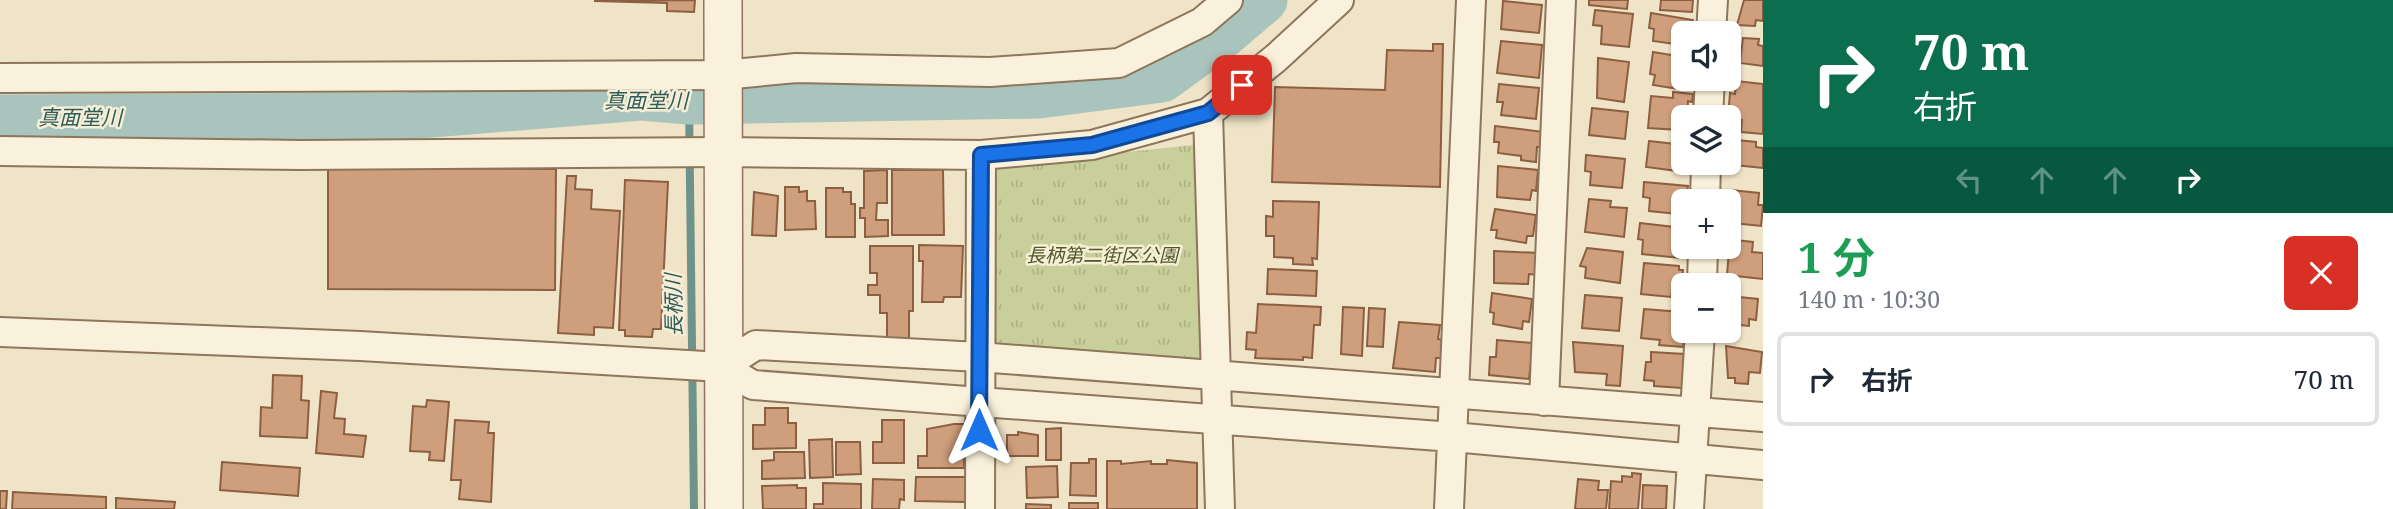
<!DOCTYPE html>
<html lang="ja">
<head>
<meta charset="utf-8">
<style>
	:root { --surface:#fff; --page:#f6f6f7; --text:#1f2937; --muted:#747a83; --line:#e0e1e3 }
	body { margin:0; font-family:"Noto Serif","Noto Sans JP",serif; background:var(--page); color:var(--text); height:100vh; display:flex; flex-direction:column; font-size:26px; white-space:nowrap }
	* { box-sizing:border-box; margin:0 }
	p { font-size:23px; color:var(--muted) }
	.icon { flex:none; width:38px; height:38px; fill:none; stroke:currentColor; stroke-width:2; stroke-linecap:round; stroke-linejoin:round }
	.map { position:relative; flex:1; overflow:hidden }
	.panel { display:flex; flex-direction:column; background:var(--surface); width:630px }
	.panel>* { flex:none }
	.guide { background:#0b6e4f; color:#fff; overflow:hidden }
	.controls { position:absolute; left:1671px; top:21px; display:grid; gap:14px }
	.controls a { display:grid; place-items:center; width:70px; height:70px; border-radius:10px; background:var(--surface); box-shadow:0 2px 5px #0004; font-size:35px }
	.pin { position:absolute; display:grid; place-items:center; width:60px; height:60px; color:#fff; margin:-30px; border-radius:14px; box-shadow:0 4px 10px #0006 }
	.me { position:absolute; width:77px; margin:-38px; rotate:0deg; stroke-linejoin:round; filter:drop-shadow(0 0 5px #0008) }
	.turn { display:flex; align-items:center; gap:24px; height:147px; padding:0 35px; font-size:32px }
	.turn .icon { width:91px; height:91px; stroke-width:2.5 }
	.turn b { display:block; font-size:49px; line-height:60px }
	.lanes { display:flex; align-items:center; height:66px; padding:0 35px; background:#0003; justify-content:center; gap:35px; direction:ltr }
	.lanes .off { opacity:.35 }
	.round { display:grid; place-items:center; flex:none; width:74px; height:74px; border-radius:10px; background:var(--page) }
	.overview { display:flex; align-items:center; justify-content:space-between; height:119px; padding:0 35px }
	h1 { font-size:42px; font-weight:700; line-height:52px; color:#1e9e55 }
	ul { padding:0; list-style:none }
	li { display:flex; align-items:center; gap:21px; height:94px; margin:0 14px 10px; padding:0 21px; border:4px solid var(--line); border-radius:10px }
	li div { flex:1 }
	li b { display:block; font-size:26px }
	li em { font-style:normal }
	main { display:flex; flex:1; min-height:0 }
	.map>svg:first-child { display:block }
	.park { fill:url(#park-tufts) }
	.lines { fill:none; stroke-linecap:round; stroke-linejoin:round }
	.stream { stroke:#6f938a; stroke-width:8 }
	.river { stroke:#a9c4bc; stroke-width:47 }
	.building { fill:#cf9f7d; stroke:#8d5f41; stroke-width:2 }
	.minor-casing { stroke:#8d765c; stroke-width:32 }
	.tertiary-casing { stroke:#8d765c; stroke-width:40 }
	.minor { stroke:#faf1dc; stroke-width:28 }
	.tertiary { stroke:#faf1dc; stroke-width:37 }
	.route-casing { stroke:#114b97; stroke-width:18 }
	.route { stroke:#1a73e8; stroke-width:12 }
	.labels { text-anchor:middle; stroke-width:5; stroke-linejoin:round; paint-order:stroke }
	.park-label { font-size:19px; font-style:italic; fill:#4d5a26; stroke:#f7eed8 }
	.water-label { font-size:21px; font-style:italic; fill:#2f5d5a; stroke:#f7eed8 }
</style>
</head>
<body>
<main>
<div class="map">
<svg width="1763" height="509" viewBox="0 0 1763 509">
	<defs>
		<pattern id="park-tufts" width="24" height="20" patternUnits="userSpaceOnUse" patternTransform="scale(1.75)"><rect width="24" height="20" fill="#c9cf9b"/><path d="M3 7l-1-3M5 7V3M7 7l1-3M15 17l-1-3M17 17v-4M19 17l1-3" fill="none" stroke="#aeb285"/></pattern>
	</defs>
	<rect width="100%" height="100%" fill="#f0e4c8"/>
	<path class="park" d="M1202,144l2,219 -213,-16 3,-181z"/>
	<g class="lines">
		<path class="stream" d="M689,101l5,408"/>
		<path class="river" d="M0,118l407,-2 234,-19 48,4 350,-6 123,-16 62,-45 40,-34"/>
	</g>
	<path class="building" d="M695,0l-1,12 -27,-1v-8l-73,-2z
		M1589,0h39l-1,9 -38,-4z
		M1661,0h32l-1,12 -32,-2z
		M1744,0h19v21l-7,-1 -1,6 -18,-1z
		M1503,1l39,4 -3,28 -38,-4z
		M1595,10l38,4 -4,33 -28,-3 1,-18 -9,-1z
		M1651,13l42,7 -2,13h-7l-3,12 -28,-4 1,-12 -5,-1z
		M1743,38l16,1 -1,6 5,1v20l-23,-3z
		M1501,41l41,4 -3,33 -42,-5z
		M1433,44h10l-3,143 -168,-5 3,-95 110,3 2,-40 46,1z
		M1653,52l31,5 1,33 -32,-5 2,-10 -5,-1z
		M1598,58l31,4 -5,40 -27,-4z
		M1736,81l27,3v50l-22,-2 1,-12 -14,-3 2,-24 5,1z
		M1499,84l40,4 -3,31 -35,-4 2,-13h-6z
		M1673,92l20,2 -1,8 -4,-1 -1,16h-3v7h-4l-1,6 -31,-2 3,-32 22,2z
		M1592,108l36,4 -3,27 -36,-4z
		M1495,126l49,6 -2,15h-5l-1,15 -15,-2v-4l-23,-3 1,-11h-5z
		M1737,140l19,2v5l7,1v20l-28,-3z
		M1649,141l35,4 1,27 -39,-5z
		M1586,155l39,4 -3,29 -32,-3 1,-13 -6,-1z
		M1498,166l40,4 -2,21 -4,-1 -2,10 -33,-3z
		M328,168l228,1 -1,121 -227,-1z
		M887,170v33h-10l-1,17h12v16l-23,1v-19h-5v-10h4v-37z
		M892,170h51l1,65h-52z
		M567,176h9l-1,13 17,1 -1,19 29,2 -7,117 -19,-1v8l-36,-2z
		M625,180l43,2 -7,147h-8l-1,8 -27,-1v-6h-6z
		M1644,182l44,4 -2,15h-2v6h-5l-1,7 -29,-3 1,-13 -7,-1z
		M785,187h14v5l8,-1v10h8l1,28 -31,1z
		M826,188h17v4h8v12h4v33h-29z
		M1731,190l28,3 -1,12h5l-2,21 -28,-3 2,-19 -6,-1z
		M754,192l24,4 -2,40 -24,-1z
		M1589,199l22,2 -1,6 17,1 -3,29 -39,-5z
		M1273,201l46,1 -2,57 -5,-1 1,7 -20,-1v-6l-19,-1v-21h-8v-20l7,1z
		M1495,209l41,6 -3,21h-6l-1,7 -30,-5 1,-8h-6z
		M1640,223l43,5 -3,30 -38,-4 1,-14 -5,-1z
		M1735,240l18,2 -1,10 11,1v26l-36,-4 2,-25 5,1z
		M919,245l44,1 -2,51h-17l-1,5h-21l1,-41h-4z
		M870,246h43v65h-4v27h-22v-25h-7v-18h-12v-10h9v-12h-7z
		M1587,248l36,4 -3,31 -35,-5 1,-11 -6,-1z
		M1494,251l46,2 -2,22 -9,-1 -1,10 -34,-1z
		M1644,263l35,3v4h4l-2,21 -9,-1 -1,7 -30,-3z
		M1268,269l49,2 -1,25 -49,-2z
		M1492,293l40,6 -3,23 -6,-1 -1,8 -29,-5 1,-11 -4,-1z
		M1585,295l37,3 -3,33 -37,-3z
		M1729,296l29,3 -2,21 -7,-1v7l-20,-2z
		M1258,304l63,3 -1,18h-6l-2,33 -9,-1v3l-48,-2 1,-8 -10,-1 1,-17 9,1z
		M1343,307l21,1 -2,48 -21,-2z
		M1369,308l16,1 -2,38 -16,-1z
		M1644,309l37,3 -3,28h6l-1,7 -24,-2 1,-5 -19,-2z
		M1399,322l41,3 -2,14 5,1 -1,18h-6l-1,14 -42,-4z
		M1497,340l36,3 -4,36 -40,-4 1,-18h6z
		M1573,342l50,4 -3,40 -14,-1 1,-11 -32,-2z
		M1726,346l36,6 -2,21 -11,-1 -1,12 -13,-1v-5h-7z
		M1651,352l33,2 -2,34 -28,-2v-5l-10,-1 2,-18h5z
		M273,375l29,1 -1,24 8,1 -2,37 -47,-2 1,-29 11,1z
		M321,391l16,2 -3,25 11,1 -1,15 22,2 -3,21 -47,-4z
		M427,400l22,2 -5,59 -15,-1 1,-8 -20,-1 3,-45 13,1z
		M765,408h23v15h8v25l-43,1v-24h12z
		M455,420l34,2 -1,11h6l-3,69 -32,-3 2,-19h-10z
		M882,420h22v43h-31v-21h9z
		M954,424h10v44h-46v-12h9v-27z
		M1061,428v32h-15v-31z
		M1018,432l20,3v21h-31v-21h11z
		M832,439l1,38 -23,1 -1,-38z
		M836,442h24l1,32 -25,1z
		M774,452h30l1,26 -43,1v-18l12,-1z
		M1089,459h7v37l-26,-1 1,-32h18z
		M1167,460l30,3v46h-90v-48h14v3l30,-3v3h16z
		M222,462l78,6 -2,28 -78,-6z
		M1057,466l1,31 -31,1 -1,-31z
		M1632,473l9,1 -3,35h-29l2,-28 11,1v-6l10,1z
		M916,477h50l-1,25 -50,-1z
		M873,479l31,1v20l-4,-1 -1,10h-27z
		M1578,479l21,2 -1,9h10l-2,19h-31z
		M823,483l38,1v25h-47v-5h9z
		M797,485v3h9v21h-43l-1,-23z
		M1643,485l24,1 -1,23h-24z
		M0,491h7l-1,18h-6z
		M13,492l93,5v12h-94z
		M116,498l59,4 -1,7h-58z
		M1069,503h29v6h-29z
		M1026,504l25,1v4h-25z"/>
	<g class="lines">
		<defs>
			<path id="minor" d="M1711,33l2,-33
				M0,78l723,-3 73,-7 194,4 129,-9 83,-41 26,-22
				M1208,113l12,396
				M1708,117l2,-38
				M0,151l301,4 421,-3 259,3 111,-10 116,-32 68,-55 63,-58
				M1705,201l1,-38
				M1702,285l1,-38
				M0,332l360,14 362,21 31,18 700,52 310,28
				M722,367l34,-22 223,12 784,60
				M1544,401l17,-401
				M980,509l1,-354
				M1449,509l22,-509
				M1689,509l11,-178"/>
			<path id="tertiary" d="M723,0l1,509"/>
		</defs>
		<use href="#minor" class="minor-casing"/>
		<use href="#tertiary" class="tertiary-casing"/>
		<use href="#minor" class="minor"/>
		<use href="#tertiary" class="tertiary"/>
	</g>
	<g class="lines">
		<defs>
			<path id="route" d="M979,430l2,-275 111,-10 116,-32 34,-28"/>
		</defs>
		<use href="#route" class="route-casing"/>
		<use href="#route" class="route"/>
	</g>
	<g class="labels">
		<g class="park-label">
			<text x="1102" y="262">長柄第二街区公園</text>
		</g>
		<g class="water-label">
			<text x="646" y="108">真面堂川</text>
			<text x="80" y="125">真面堂川</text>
			<text transform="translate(674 305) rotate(-91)" y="7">長柄川</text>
		</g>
	</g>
</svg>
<div class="controls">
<a><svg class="icon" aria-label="sound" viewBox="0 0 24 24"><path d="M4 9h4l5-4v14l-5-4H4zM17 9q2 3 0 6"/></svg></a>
<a><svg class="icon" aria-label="layers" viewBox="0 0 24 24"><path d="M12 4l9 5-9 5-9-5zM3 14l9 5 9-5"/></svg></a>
<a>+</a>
<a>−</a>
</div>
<div class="pin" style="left:1242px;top:85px;background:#d93025"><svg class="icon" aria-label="arrive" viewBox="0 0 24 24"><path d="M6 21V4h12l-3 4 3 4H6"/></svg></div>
<svg class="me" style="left:979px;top:430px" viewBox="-20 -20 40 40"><path d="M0-17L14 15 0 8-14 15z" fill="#1a73e8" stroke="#fff" stroke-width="4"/></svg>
</div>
<section class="panel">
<div class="guide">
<div class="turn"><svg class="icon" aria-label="right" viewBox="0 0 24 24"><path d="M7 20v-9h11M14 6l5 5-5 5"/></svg><div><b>70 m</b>右折</div></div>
<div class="lanes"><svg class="icon off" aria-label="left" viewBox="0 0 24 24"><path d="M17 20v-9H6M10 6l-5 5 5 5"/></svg><svg class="icon off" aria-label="ahead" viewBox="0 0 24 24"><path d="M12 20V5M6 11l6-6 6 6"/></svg><svg class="icon off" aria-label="ahead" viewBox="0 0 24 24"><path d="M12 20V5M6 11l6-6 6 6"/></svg><svg class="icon" aria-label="right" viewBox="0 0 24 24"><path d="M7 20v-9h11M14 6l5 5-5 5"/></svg></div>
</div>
<div class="overview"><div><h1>1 分</h1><p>140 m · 10:30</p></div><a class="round" style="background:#d93025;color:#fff"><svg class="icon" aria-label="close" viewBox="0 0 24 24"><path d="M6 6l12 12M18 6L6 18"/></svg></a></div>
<ul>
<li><svg class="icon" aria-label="right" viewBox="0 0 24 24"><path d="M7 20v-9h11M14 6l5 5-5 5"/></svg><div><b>右折</b></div><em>70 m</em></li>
</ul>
</section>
</main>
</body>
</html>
